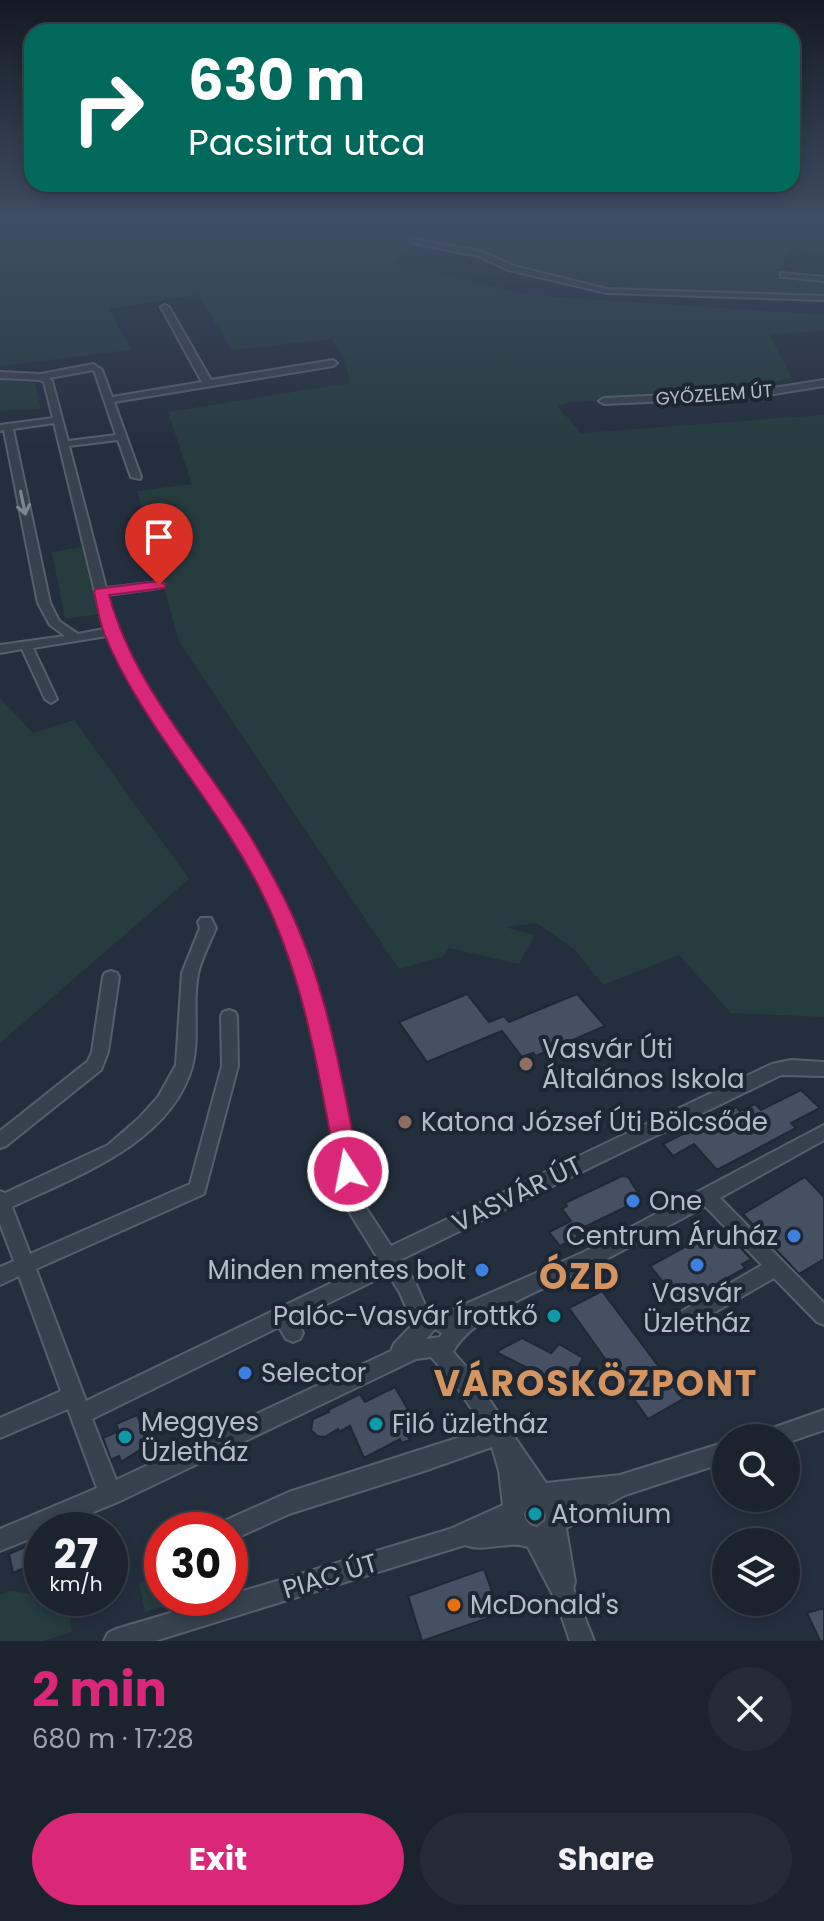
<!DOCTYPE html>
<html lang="en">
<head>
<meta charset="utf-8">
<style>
	:root { --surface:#1b232e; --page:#242b36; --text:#f1f3f6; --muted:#a0a4aa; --line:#39404a; --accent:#db2777 }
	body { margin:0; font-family:Poppins,sans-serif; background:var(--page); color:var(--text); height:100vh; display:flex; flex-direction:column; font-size:30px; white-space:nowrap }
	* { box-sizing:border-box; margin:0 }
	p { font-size:26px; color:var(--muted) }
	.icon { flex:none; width:44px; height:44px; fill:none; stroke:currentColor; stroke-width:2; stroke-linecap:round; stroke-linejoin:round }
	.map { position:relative; height:1641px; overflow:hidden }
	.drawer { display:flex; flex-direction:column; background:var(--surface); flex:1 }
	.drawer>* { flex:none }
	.guide { position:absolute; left:24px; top:24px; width:776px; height:168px; border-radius:24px; box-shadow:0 4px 12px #0003,0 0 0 2px var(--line); background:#00695c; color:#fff; overflow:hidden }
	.fabs { position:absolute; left:712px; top:1424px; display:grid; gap:16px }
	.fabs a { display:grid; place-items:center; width:88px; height:88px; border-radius:50%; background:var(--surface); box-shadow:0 4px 12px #0003,0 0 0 2px var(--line); font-size:40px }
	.speed { position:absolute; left:24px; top:1512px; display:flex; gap:16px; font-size:40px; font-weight:700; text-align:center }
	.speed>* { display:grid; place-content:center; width:104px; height:104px; border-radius:50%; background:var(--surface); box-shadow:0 4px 12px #0003,0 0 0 2px var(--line); line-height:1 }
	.speed small { font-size:20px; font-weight:400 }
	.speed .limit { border:12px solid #d22; background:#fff; color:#111 }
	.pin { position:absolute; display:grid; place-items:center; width:68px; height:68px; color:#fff; margin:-82px -34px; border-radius:50% 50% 50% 0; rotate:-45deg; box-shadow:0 0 8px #0007 }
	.pin .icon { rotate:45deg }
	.me { position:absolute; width:88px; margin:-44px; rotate:349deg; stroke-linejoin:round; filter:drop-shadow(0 0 6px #0008) }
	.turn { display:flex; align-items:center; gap:28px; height:168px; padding:0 32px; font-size:36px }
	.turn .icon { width:104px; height:104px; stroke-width:2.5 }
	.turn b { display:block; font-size:56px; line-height:68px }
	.round { display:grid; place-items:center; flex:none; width:84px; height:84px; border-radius:42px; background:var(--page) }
	.overview { display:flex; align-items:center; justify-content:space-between; height:136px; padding:0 32px }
	h1 { font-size:48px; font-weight:700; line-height:60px; color:var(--accent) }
	.cta { display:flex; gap:16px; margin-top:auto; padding:16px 32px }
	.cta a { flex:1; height:92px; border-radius:48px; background:var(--accent); color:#fff; font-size:32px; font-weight:700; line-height:92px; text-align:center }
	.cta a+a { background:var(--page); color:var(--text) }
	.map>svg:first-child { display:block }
	.green { fill:#263c3f }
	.building { fill:#455162; stroke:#1f2835; stroke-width:2 }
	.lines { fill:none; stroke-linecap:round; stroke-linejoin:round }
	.minor-casing { stroke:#565f6c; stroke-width:4 }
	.minor { fill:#38414e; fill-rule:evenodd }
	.oneway { stroke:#7c8592 }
	.route { fill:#db2777; stroke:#8e194d; stroke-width:2 }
	.education-dot { fill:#8d6e63; stroke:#1d2633; stroke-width:3 }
	.shop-dot { fill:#3f7fe0; stroke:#1d2633; stroke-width:3 }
	.culture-dot { fill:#0f9aa8; stroke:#1d2633; stroke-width:3 }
	.food-dot { fill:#e8710a; stroke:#1d2633; stroke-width:3 }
	.labels { text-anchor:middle; stroke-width:8; stroke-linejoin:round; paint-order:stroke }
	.far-street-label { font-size:18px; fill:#b4bcc9; stroke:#1d2633 }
	.near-poi-label { font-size:26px; fill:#b4bcc9; stroke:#1d2633; text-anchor:start }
	.near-street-label { font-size:26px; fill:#b4bcc9; stroke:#1d2633 }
	.near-district-label { font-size:36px; font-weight:bold; letter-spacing:2px; fill:#d59563; stroke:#1d2633 }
</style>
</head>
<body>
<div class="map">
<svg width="824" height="1641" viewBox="0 0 824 1641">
	<rect width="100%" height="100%" fill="#242f3e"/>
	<path class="green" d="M0,218h824v34l-33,-4 -12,24 45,8v16l-217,-6 -93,-23 -28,-13 -70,-12 -24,20 136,33 296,20v16l-55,3 23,44 -81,18 -139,6 -15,4 24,27 243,-18v602l-93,-4 -52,-58 -76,30 -28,-35 -38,-27 -32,4 30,8 -16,29 -70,-16 -7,9 -43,12 -220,-327 -42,-151 55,-7 -24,-72 182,-29 -5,-23 -13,-21 -99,11 -36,-55 -88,14 22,41 -131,16z
		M0,380l35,3 6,26 -41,2z
		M82,547l16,67 -33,5 -13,-67z
		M0,698l33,35 41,-13 115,159 -189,164z
		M162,1575v23h29l-46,14 -6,-29z
		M10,1591l32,4v3h26l4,34 -29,9h-43v-46z"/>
	<path class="building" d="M467,994l22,28 15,-6 5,6 68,-28 28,32 -69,30 -3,-3 -11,4 -20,-26 -75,31 -28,-40z
		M801,1090l19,18 -29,15 5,5 -79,42 -23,-26 -21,12 -10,-12 73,-37 4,4 15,-7 6,6z
		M622,1176l6,1 14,22 -68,33 4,5 -18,9 -11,-14 22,-11 -9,-12 5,-3 -2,-3z
		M805,1177l19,20v62l-25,15 -56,-60z
		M721,1227l30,32 -9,5 3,4 -64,36 -31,-38z
		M602,1291l81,108 -35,20 -79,-111z
		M522,1338l29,15 8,-9 24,14 -16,30 -71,-36z
		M395,1387l24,42 -11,7 2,4 -8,3 -2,-4 -36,19 -14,-32 -11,6 -1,-3 -13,8 -8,-1 -6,-6 2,-11 16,-7 -1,-2 32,-16 5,8z
		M137,1415l12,29 -28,18 -2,-6 -8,4 -8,-22 16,-7 -3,-7z
		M96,1516l14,5 3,9h-49z
		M42,1540v20l-29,13 -4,-19z
		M484,1569l16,45 -78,27 -14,-45z
		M824,1608v33h-4l-13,-28z"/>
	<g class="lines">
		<defs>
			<path id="minor" d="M415,239l68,13 31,14 93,23 217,7v4l-217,-7 -99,-23 -30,-14 -66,-13 -1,-2z
				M781,273l43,4v4l-40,-4h-3z
				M165,305l4,2 42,73 122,-20 4,3 -4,3 -219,36 27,75 -1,2 -9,-2 -13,-37 -49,6 37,142 53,-6 6,3 -6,3 -52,7 10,37 29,56 91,132 41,71 32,70 23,86 33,161 25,38 381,-182 19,-4 33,2v14l-43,-1 -381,185 15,22 13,30 17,1 139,-61 240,-127v15l-104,58 104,105v22l-7,-3 -43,-44 -88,51 -7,3 -7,-3 -3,-6 3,-6 90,-52 -57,-59c-36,20 -72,39 -108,58 -41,20 -123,48 -144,88l16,18 77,113 74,-8 106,-33v20l-101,33 -59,33 9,54 -2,6 21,53h-24l-13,-38 -29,-56c-21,-7 -44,6 -63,-2l-310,96h-51l4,-8 8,-4 105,-31h9v-3l220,-66 53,-24 -4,-34 -7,-24 -68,24 -135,43 -59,27v-11h-11l3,-8 67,-30 196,-63 -30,-45 -24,-27 -15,2 -298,143 -68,28h-8v4l-42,17v-22l97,-41 -29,-79 -68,29v-20l61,-27 -42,-115 -19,9v-18l14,-6 -14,-37v-33l5,2 103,-48 31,-27 19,-21 18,-32 6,-92 18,-45 -2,-6 3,-4h10l5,10c-6,15 -15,31 -18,46 -6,30 2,63 -6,93 -22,77 -116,109 -180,140l18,47 160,-70 32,-118 -1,-50 2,-4 6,-2 6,2 2,4 1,50 -34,128 -168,75 50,132 293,-141 -31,-50 -31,-163 -23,-86 -30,-70 -40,-70 -90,-133 -27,-52 -74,12 24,51 -6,4 -6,-4 -23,-50 -22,4v-8l65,-9 -15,-11 -12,-22 -34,-173 -4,1v-6l53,-7 -9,-36 -5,-2 -39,-2v-6l41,2 52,-10 9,6 10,27 90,-15 -41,-75zM94,370l22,65 -48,6 -16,-60 -3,-3zM54,423l50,206 -26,5 -19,-13 -9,-18 -37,-174zM388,1274l12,19 13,31 -19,20 -3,7 -275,129 -24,-61 187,-92 7,12 7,3 7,-3 3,-6 -7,-14zM435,1329l7,4 -2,4 -14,2zM539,1505l7,10 -1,6 -8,6c-7,-1 -12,-6 -13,-13l4,-8z
				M824,380v6l-70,11 -150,7 -5,-3 5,-3 150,-7z
				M111,971l6,2 2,4 -11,75 -7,18 -95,76 -6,2v-17l88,-70 4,-9 11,-75 2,-4z
				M824,1410v20l-38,13v-5h-26l4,-7z"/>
		</defs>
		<use href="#minor" class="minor-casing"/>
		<use href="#minor" class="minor"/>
	</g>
	<defs><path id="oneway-shaft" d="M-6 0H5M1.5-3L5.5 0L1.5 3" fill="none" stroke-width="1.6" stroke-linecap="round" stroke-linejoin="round" transform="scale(2)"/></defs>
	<use class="oneway" href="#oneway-shaft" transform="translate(23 503) rotate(78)"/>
	<linearGradient id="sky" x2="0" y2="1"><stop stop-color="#141a22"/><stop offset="0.49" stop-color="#3f4d63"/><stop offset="1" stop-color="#3f4d63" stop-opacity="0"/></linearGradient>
	<rect width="824" height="448" fill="url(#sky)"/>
	<path class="route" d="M159,581l7,4 -2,3 -55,7c23,85 81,149 128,221 16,23 30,49 43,74 46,87 61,185 80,281l-3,7 -9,3 -8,-3 -3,-7c-18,-96 -32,-192 -76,-280 -44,-89 -121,-168 -157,-258 -5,-13 -7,-28 -10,-41l2,-3z"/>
	<g class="education-dot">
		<circle cx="526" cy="1064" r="8"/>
		<circle cx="405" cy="1122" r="8"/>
	</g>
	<g class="shop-dot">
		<circle cx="633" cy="1201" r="8"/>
		<circle cx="794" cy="1236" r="8"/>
		<circle cx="697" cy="1265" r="8"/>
		<circle cx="482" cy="1270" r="8"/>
		<circle cx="245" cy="1373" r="8"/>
	</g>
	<g class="culture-dot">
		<circle cx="554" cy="1316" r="8"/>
		<circle cx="376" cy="1424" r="8"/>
		<circle cx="125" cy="1437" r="8"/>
		<circle cx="535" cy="1514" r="8"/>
	</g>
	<circle class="food-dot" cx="454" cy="1605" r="8"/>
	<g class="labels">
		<g class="far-street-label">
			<text transform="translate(714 395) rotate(-4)" y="6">GYŐZELEM ÚT</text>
		</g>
		<g class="near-poi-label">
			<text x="542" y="1058">Vasvár Úti<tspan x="542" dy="30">Általános Iskola</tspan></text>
			<text x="421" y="1131">Katona József Úti Bölcsőde</text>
			<text x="649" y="1210">One</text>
			<text x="778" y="1245" text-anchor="end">Centrum Áruház</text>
			<text x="466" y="1279" text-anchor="end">Minden mentes bolt</text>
			<text x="697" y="1302" text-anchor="middle">Vasvár<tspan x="697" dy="30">Üzletház</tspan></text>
			<text x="538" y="1325" text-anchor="end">Palóc-Vasvár Írottkő</text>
			<text x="261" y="1382">Selector</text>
			<text x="141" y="1431">Meggyes<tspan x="141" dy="30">Üzletház</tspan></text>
			<text x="392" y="1433">Filó üzletház</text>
			<text x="551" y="1523">Atomium</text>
			<text x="470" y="1614">McDonald's</text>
		</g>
		<g class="near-street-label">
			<text transform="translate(517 1194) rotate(-26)" y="9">VASVÁR ÚT</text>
			<text transform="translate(330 1576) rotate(-17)" y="9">PIAC ÚT</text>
		</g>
		<g class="near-district-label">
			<text x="580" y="1289">ÓZD</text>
			<text x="596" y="1396">VÁROSKÖZPONT</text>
		</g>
	</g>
</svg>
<div class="fabs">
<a><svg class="icon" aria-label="search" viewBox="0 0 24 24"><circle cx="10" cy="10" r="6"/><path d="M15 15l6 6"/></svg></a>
<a><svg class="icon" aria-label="layers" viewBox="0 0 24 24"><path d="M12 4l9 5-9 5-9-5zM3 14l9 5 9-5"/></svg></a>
</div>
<div class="speed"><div>27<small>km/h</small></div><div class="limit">30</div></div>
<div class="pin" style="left:159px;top:585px;background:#d93025"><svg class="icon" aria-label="arrive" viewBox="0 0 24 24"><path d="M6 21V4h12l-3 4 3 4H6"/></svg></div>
<svg class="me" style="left:348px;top:1171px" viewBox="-20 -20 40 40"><circle r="17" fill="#db2777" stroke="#fff" stroke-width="3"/><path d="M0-11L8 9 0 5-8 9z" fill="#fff"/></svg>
<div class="guide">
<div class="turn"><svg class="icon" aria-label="right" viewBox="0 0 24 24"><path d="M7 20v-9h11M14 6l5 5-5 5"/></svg><div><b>630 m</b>Pacsirta utca</div></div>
</div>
</div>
<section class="drawer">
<div class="overview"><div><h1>2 min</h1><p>680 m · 17:28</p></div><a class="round"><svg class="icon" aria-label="close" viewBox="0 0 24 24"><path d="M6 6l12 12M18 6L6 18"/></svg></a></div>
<div class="cta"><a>Exit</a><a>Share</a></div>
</section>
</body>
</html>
